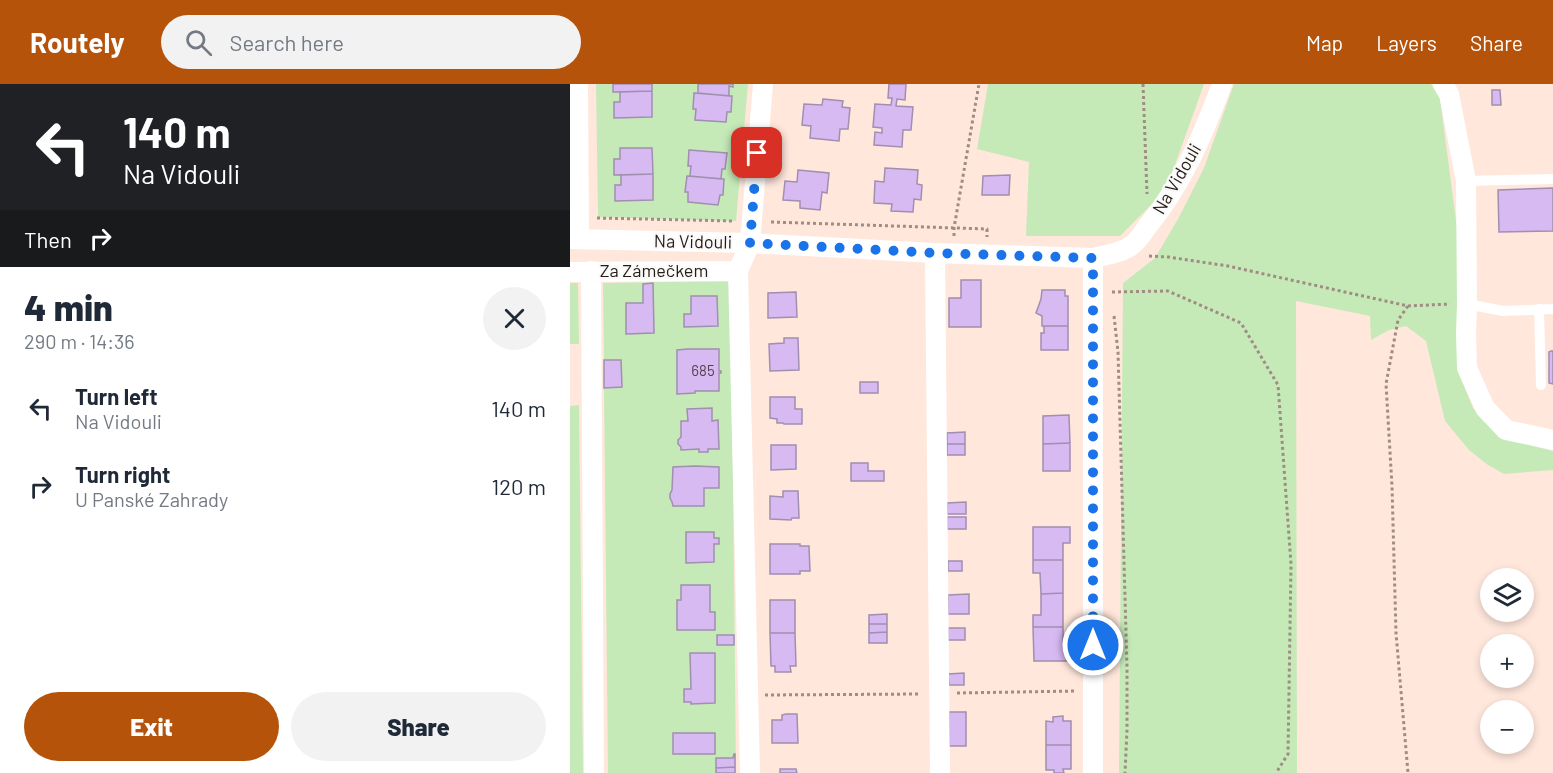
<!DOCTYPE html>
<html lang="en">
<head>
<meta charset="utf-8">
<style>
	:root { --surface:#fff; --page:#f2f2f3; --text:#1f2937; --muted:#747a83; --accent:#b45309 }
	body { margin:0; font-family:Barlow,sans-serif; background:var(--page); color:var(--text); height:100vh; display:flex; flex-direction:column; font-size:22px; white-space:nowrap }
	* { box-sizing:border-box; margin:0 }
	p { font-size:20px; color:var(--muted) }
	.icon { flex:none; width:33px; height:33px; fill:none; stroke:currentColor; stroke-width:2; stroke-linecap:round; stroke-linejoin:round }
	.map { position:relative; flex:1; overflow:hidden }
	.panel { display:flex; flex-direction:column; background:var(--surface); width:570px }
	.panel>* { flex:none }
	.guide { background:#202124; color:#fff; overflow:hidden }
	.controls { position:absolute; left:910px; top:484px; display:grid; gap:12px }
	.controls a { display:grid; place-items:center; width:54px; height:54px; border-radius:50%; background:var(--surface); box-shadow:0 3px 9px #0003; font-size:30px }
	.pin { position:absolute; display:grid; place-items:center; width:51px; height:51px; color:#fff; margin:-26px; border-radius:12px; box-shadow:0 3px 9px #0006 }
	.me { position:absolute; width:66px; margin:-33px; rotate:0deg; stroke-linejoin:round; filter:drop-shadow(0 0 4px #0008) }
	.turn { display:flex; align-items:center; gap:21px; height:126px; padding:0 24px; font-size:27px }
	.turn .icon { width:78px; height:78px; stroke-width:2.5 }
	.turn b { display:block; font-size:42px; line-height:51px }
	.then { display:flex; align-items:center; height:57px; padding:0 24px; background:#0003; gap:12px; font-size:22px }
	.round { display:grid; place-items:center; flex:none; width:63px; height:63px; border-radius:32px; background:var(--page) }
	.summary { display:flex; align-items:center; justify-content:space-between; height:102px; padding:0 24px }
	h1 { font-size:36px; font-weight:800; line-height:45px }
	.cta { display:flex; gap:12px; margin-top:auto; padding:12px 24px }
	.cta a { flex:1; height:69px; border-radius:36px; background:var(--accent); color:#fff; font-size:24px; font-weight:800; line-height:69px; text-align:center }
	.cta a+a { background:var(--page); color:var(--text) }
	ul { padding:0; list-style:none }
	li { display:flex; align-items:center; gap:18px; height:78px; padding:0 24px }
	li div { flex:1 }
	li b { display:block; font-size:22px }
	li em { font-style:normal }
	header { display:flex; align-items:center; gap:36px; box-sizing:border-box; height:84px; padding:0 30px; background:var(--accent); color:#fff }
	header strong { font-size:28px }
	nav { display:flex; gap:33px; margin-inline-start:auto; font-size:21px }
	.search { width:420px; height:54px; background:var(--page); display:flex; align-items:center; gap:15px; box-sizing:border-box; padding:0 21px; border-radius:33px; color:var(--muted); font-size:22px }
	main { display:flex; flex:1; min-height:0 }
	.map>svg:first-child { display:block }
	.green { fill:#c5eab8; fill-rule:evenodd }
	.building { fill:#d8baf3; stroke:#a08faf; stroke-width:1.5 }
	.lines { fill:none; stroke-linecap:round; stroke-linejoin:round }
	.path { stroke:#9f8c83; stroke-width:3; stroke-dasharray:3 3; stroke-linecap:butt }
	.service { stroke:#fff; stroke-width:10 }
	.minor { stroke:#fff; stroke-width:20 }
	.route { stroke:#1a73e8; stroke-width:10; stroke-dasharray:0 18 }
	.labels { text-anchor:middle; stroke-width:4.5; stroke-linejoin:round; paint-order:stroke }
	.number-label { font-size:15px; fill:#54434c }
	.street-label { font-size:18px; fill:#281b14; stroke:#fafafa }
</style>
</head>
<body>
<header>
<strong>Routely</strong>
<div class="search"><svg class="icon" aria-label="search" viewBox="0 0 24 24"><circle cx="10" cy="10" r="6"/><path d="M15 15l6 6"/></svg>Search here</div>
<nav><a>Map</a><a>Layers</a><a>Share</a></nav>
</header>
<main>
<section class="panel">
<div class="guide">
<div class="turn"><svg class="icon" aria-label="left" viewBox="0 0 24 24"><path d="M17 20v-9H6M10 6l-5 5 5 5"/></svg><div><b>140 m</b>Na Vidouli</div></div>
<div class="then">Then<svg class="icon" aria-label="right" viewBox="0 0 24 24"><path d="M7 20v-9h11M14 6l5 5-5 5"/></svg></div>
</div>
<div class="summary"><div><h1>4 min</h1><p>290 m · 14:36</p></div><a class="round"><svg class="icon" aria-label="close" viewBox="0 0 24 24"><path d="M6 6l12 12M18 6L6 18"/></svg></a></div>
<ul>
<li><svg class="icon" aria-label="left" viewBox="0 0 24 24"><path d="M17 20v-9H6M10 6l-5 5 5 5"/></svg><div><b>Turn left</b><p>Na Vidouli</p></div><em>140 m</em></li>
<li><svg class="icon" aria-label="right" viewBox="0 0 24 24"><path d="M7 20v-9h11M14 6l5 5-5 5"/></svg><div><b>Turn right</b><p>U Panské Zahrady</p></div><em>120 m</em></li>
</ul>
<div class="cta"><a>Exit</a><a>Share</a></div>
</section>
<div class="map">
<svg width="983" height="689" viewBox="0 0 983 689">
	<rect width="100%" height="100%" fill="#ffe7dc"/>
	<path class="green" d="M26,0h17l7,8v10h-6v16l38,-1v-33h46v9h-4l-1,16h3l-1,10 31,3 1,-10h4l1,-15 -3,-1v-10h4v-2h15l-12,137 -138,-4zM51,64h31l1,52 -38,1v-16h6v-10l-7,-16h6zM119,66l38,3 -2,16h-3l-1,10h3l-1,16h-3l-2,10 -30,-3v-10l-3,-1 2,-15h3l1,-10 -3,-1z
		M418,0h216l-38,106 -46,46h-94l3,-74 -52,-13z
		M664,0h197l9,15 27,205 -10,28 3,44 13,32 26,29 54,14v19l-49,4 -16,-9 -19,-15 -24,-29 -19,-80 -20,-15 -17,4 -18,10 -1,-24 -74,-15 1,472h-178l4,-490 32,-25 23,-39 26,-51z
		M161,197l5,492h-128l-4,-385 18,-1 -1,-27h-17l-1,-77z
		M0,199h8l1,61h-9z
		M9,321l4,368h-13v-367z"/>
	<path class="building" d="M43,0h39v7l-39,1z
		M128,0h35v3l-4,-1v10l-31,-3z
		M319,0h17l-1,16 -8,-1 -1,7 17,1 -2,23h-8l-1,17 -28,-2 1,-13 7,1v-5l-9,-1 2,-23 16,1 1,-7h-4z
		M922,6h8l1,15h-9z
		M82,7v26l-38,1v-16h6v-10z
		M124,9l38,3 -1,16h-4l-1,10 -31,-2 1,-11h-3z
		M253,15l20,2 -1,6 8,1 -2,21h-8l-1,12 -29,-3 1,-12 -9,-1 2,-21 18,1z
		M50,64h32l1,26 -39,1v-16h6z
		M119,66l38,3 -2,16h-3l-1,10 -31,-3 1,-10h-3z
		M315,84l33,2 -1,14 5,1 -1,15 -7,-1 -1,13 -22,-1 1,-7 -18,-1 1,-22 9,1z
		M228,86l31,3 -2,20 -5,-1 -2,18 -20,-2v-7l-17,-1 2,-19 12,1z
		M83,90v26l-38,1v-16h6v-10z
		M440,91l-1,20h-27l1,-19z
		M117,92l37,3 -1,16h-3l-2,10 -30,-3v-10h-3z
		M983,104v43l-54,1 -1,-42z
		M391,196h20v47h-32v-29h12z
		M83,199l1,50 -28,1v-31h17v-19z
		M472,206h23v6h3v30h-26v-10l-6,-3 5,-14z
		M226,208l1,25 -29,1v-25z
		M121,212h26l1,30 -34,1v-13h7z
		M474,242h24v24h-27v-17h3z
		M214,254h14l1,32 -29,1 -1,-27 15,-1z
		M118,265h31v22h2v2h-2v18h-24v2l-18,1v-44z
		M981,267h2v33l-4,-1v-31z
		M34,276h17l1,27 -18,1z
		M290,298h18v11h-18z
		M200,313h25v12h7v15h-18l-1,-1h-6v-4l-7,-1z
		M142,324v13l6,-1 1,29h-11v3h-9v-3l-18,1v-3l-3,-3v-4l3,-3v-16h7l-1,-12z
		M499,331l1,28 -27,1v-28z
		M395,348v12h-18v-11z
		M500,359v28h-27v-27z
		M377,360h18v11h-18z
		M201,361h25v24l-25,1z
		M281,379h17v8h16v10h-33z
		M125,382l24,1v21h-15v18h-31l-1,-4 -2,-4v-4l2,-4 1,-23z
		M213,407h15l1,27h-7l-1,2 -21,-1v-23l13,1z
		M396,418v12h-19v-11z
		M377,433h19v12h-19z
		M463,443h37v16h-7v17h-30z
		M116,448h28v6h5v6h-5v18l-28,1z
		M200,460h30v2h9l1,25h-10v3h-30z
		M463,476h30v33l-22,1 -1,-21h-7z
		M378,477h14v10h-14z
		M111,501h29v27h5v18h-38v-30h4z
		M493,509v34h-30v-12h8v-21z
		M399,510v20h-21v-19z
		M200,516h25v33h-25z
		M317,530v10h-18v-9z
		M299,540h18v8l-18,1z
		M463,543h30v13h8v21h-37z
		M378,544h17v12h-17z
		M317,548v11h-18v-10z
		M200,549h25l1,33h-6l1,6h-16v-6h-4z
		M147,551h17v10h-17z
		M120,569h25v50l-24,1v-2h-7v-13h7z
		M394,589v12h-15l-1,-11z
		M379,628h17v34h-17z
		M216,630h11l1,29h-26v-23h10v-5z
		M493,632v5h8v24h-25v-24l7,1v-5z
		M103,649h42v21h-42z
		M476,661h25v24h-8l1,4h-10v-3h-8z
		M164,670h1v13l-19,1v-10h17z
		M165,683v6h-19v-5z
		M210,685h16l1,4h-17z"/>
	<g class="lines">
		<path class="path" d="M573,0l4,110
			M27,134l137,3
			M201,138l216,7v8
			M384,152v-8l25,-144
			M579,172l19,1 60,9 180,40 42,-2
			M542,208l56,-1 73,32 37,62 13,179 -3,190 -12,19
			M838,222l-10,14 -12,64 6,102 4,147 12,140
			M544,232l4,36 9,315v63l-2,43
			M387,609l119,-2
			M195,611l155,-1"/>
		<path class="service" d="M896,97l87,-2
			M897,220l36,7 50,-2
			M969,225l2,76"/>
		<path class="minor" d="M8,0l1,155
			M873,0l6,10 17,87 1,123 -1,30 1,34 18,40 21,22 47,10
			M0,155l180,4 185,10 158,5c13,-3 29,-5 39,-13 6,-4 11,-12 15,-18 35,-42 56,-92 75,-143
			M365,169l5,520
			M523,174v515
			M21,187l3,502
			M0,188l168,-1
			M180,689l-12,-502 12,-28 13,-159"/>
	</g>
	<g class="lines">
		<path class="route" d="M187,69l-7,90 185,10 158,5v387"/>
	</g>
	<g class="labels">
		<g class="number-label">
			<text x="133" y="292">685</text>
		</g>
		<g class="street-label">
			<text transform="translate(607 95) rotate(-60)" y="6">Na Vidouli</text>
			<text transform="translate(123 158) rotate(1)" y="6">Na Vidouli</text>
			<text x="84" y="193">Za Zámečkem</text>
		</g>
	</g>
</svg>
<div class="controls">
<a><svg class="icon" aria-label="layers" viewBox="0 0 24 24"><path d="M12 4l9 5-9 5-9-5zM3 14l9 5 9-5"/></svg></a>
<a>+</a>
<a>−</a>
</div>
<div class="pin" style="left:187px;top:69px;background:#d93025"><svg class="icon" aria-label="arrive" viewBox="0 0 24 24"><path d="M6 21V4h12l-3 4 3 4H6"/></svg></div>
<svg class="me" style="left:523px;top:561px" viewBox="-20 -20 40 40"><circle r="17" fill="#1a73e8" stroke="#fff" stroke-width="3"/><path d="M0-11L8 9 0 5-8 9z" fill="#fff"/></svg>
</div>
</main>
</body>
</html>
